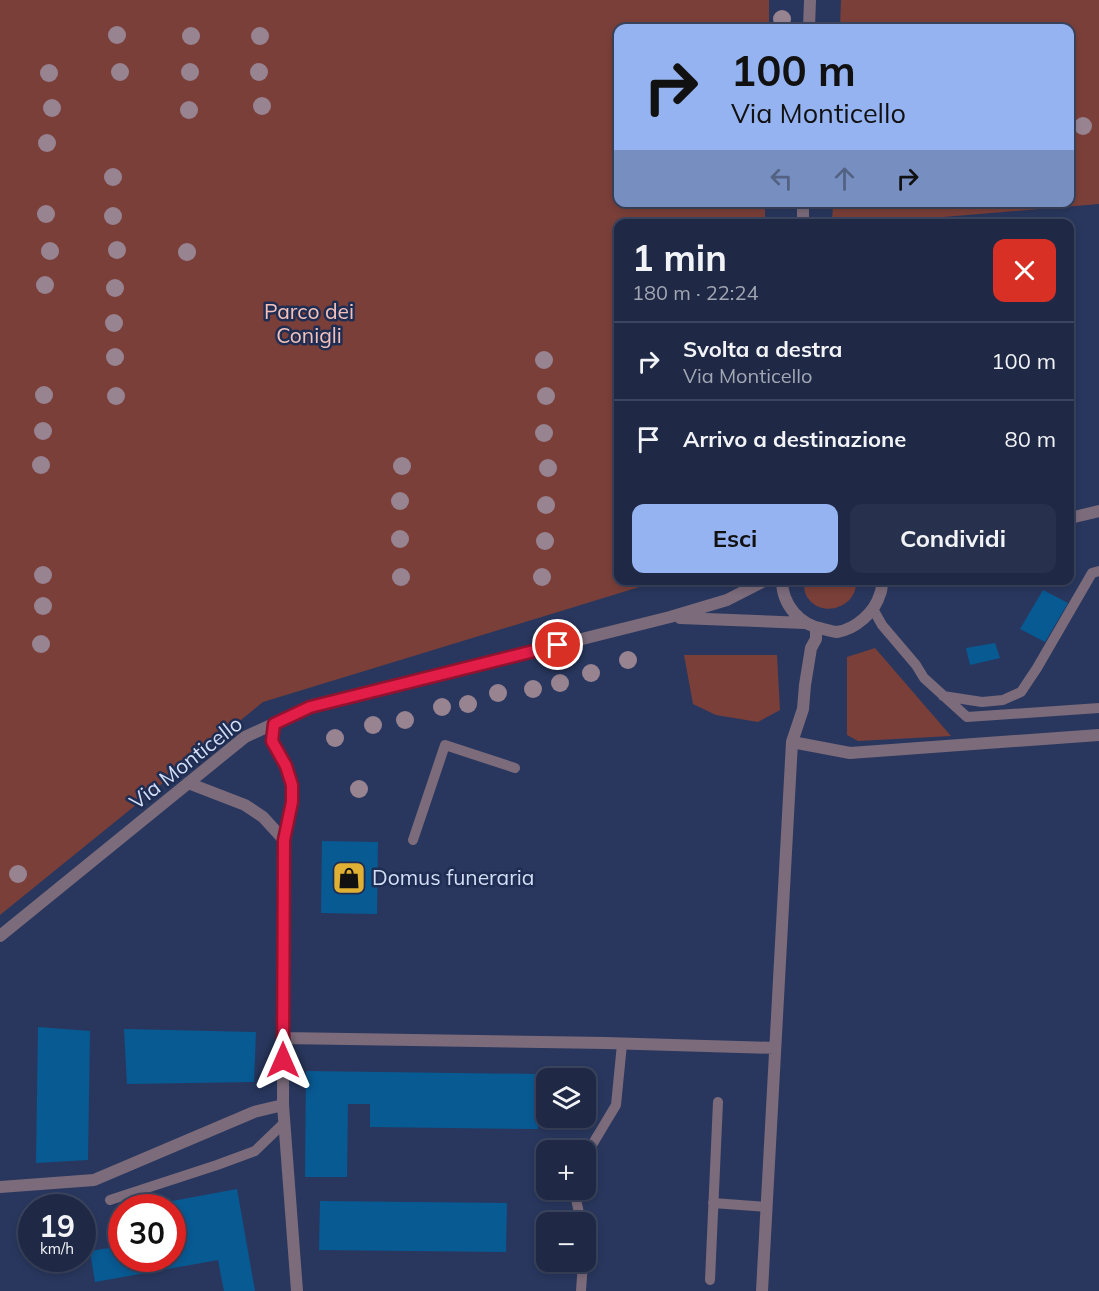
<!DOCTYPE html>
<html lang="it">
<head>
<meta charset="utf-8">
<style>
	:root { --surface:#1f2946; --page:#27314d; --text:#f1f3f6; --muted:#a1a6b3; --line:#3c455f; --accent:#95b2f1 }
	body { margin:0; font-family:Mulish,sans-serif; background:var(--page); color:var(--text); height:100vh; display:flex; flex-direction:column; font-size:22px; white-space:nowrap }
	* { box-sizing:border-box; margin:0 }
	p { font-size:20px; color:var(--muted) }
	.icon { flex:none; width:33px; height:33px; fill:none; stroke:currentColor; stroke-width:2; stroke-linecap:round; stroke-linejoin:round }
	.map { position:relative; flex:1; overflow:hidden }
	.sheet { position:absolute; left:614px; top:219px; width:460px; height:366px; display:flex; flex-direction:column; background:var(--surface); border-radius:12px; box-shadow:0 3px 9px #0003,0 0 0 2px var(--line) }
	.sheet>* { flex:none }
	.top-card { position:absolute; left:614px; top:24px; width:460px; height:183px; border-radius:12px; box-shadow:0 3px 9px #0003,0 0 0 2px var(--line); background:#95b2f1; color:#111; overflow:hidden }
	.fabs { position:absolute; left:536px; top:1068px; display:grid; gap:12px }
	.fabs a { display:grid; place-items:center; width:60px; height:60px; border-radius:12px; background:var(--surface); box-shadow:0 3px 9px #0003,0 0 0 2px var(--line); font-size:30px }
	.speed { position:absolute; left:18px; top:1194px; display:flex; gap:12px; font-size:30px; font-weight:700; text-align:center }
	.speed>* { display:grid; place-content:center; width:78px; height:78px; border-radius:50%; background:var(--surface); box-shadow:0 3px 9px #0003,0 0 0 2px var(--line); line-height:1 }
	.speed small { font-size:15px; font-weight:400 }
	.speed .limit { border:9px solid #d22; background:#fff; color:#111 }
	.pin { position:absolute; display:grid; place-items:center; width:51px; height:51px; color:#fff; margin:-26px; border:3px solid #fff; border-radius:50%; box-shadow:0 2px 6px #0007 }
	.me { position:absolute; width:66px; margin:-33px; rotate:0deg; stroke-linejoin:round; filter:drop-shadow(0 0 4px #0008) }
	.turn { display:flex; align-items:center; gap:21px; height:126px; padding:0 18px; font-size:27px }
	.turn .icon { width:78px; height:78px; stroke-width:2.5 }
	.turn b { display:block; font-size:42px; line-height:51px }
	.lanes { display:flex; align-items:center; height:57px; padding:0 18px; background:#0003; justify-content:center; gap:30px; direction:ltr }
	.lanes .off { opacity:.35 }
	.round { display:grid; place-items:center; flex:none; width:63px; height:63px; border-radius:12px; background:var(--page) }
	.summary { display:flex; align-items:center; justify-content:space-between; height:102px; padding:0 18px }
	h1 { font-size:36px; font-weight:700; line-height:45px }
	.button { display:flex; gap:12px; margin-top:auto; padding:12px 18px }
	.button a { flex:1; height:69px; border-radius:12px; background:var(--accent); color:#111; font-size:24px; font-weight:700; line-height:69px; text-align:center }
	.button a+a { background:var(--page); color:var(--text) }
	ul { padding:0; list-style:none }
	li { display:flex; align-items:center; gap:18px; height:78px; padding:0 18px; border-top:2px solid var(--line) }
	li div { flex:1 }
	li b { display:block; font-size:22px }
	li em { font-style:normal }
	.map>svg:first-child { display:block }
	.green { fill:#7a3f39 }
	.building { fill:#085a93 }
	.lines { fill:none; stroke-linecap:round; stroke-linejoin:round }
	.service { stroke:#7c6b7b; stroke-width:10 }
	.minor { stroke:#7c6b7b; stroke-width:12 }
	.tree { fill:#988391 }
	.route-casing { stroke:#92132f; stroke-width:15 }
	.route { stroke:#e11d48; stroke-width:10 }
	.labels { text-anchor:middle; stroke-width:5; stroke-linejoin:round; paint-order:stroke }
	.park-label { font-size:21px; fill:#f3c1ba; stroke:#1f2d53 }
	.street-label { font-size:21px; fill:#d3def6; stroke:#1f2d53 }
	.poi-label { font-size:21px; fill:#d3def6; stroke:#1f2d53; text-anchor:start }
</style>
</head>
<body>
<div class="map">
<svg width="1099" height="1291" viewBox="0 0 1099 1291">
	<rect width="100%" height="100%" fill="#29375e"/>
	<path class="green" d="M0,0h769v28h-151v174l147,1v20l-147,1v356l41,1 -396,121 -263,213z
		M841,0h258v204l-228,19h-39l1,-20 237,-1v-174h-230z
		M804,581h52c2,27 -37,39 -50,14 -2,-4 -2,-10 -2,-14z
		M875,648l76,88 -93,5 -11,-6v-78z
		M684,655h93l3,55 -22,12 -42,-7 -23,-11z"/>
	<path class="building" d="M1043,590l25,13 -23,39 -25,-13z
		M995,643l5,15 -30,7 -4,-17z
		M322,841l56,1 -1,72 -56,-1z
		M38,1027l52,4 -2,129 -52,3z
		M124,1029l132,3 -2,50 -127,2z
		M306,1071l232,3v55l-168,-2v-23h-22l-1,73h-42z
		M237,1189l18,102h-31l-6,-31 -123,22 -5,-31 32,-5v12h50v-50h-4l-1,-6z
		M320,1201l187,2 -1,49 -187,-2z"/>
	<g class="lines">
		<path class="service" d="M873,609l9,16 34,40 8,13 43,39 132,-9
			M943,696l39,6 21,-2 18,-8 16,-24 55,-95 7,-2
			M413,840l32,-95 70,23
			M585,1160l4,-10 27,-45 6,-61
			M574,1190l7,32
			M110,1200l107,-35 38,-14 29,-28
			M713,1203l53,4
			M710,1280l8,-178
			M581,1291l2,-29"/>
		<path class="minor" d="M809,28l1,-28
			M803,224v-22
			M1070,518l29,-7
			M782,580c0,25 18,45 41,49 4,1 10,3 14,3 19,-3 38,-20 43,-38 2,-4 2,-9 2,-14
			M680,618l125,5
			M274,724l-2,17 14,25 6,19v17l-8,38 -1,265 14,186
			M792,742l58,11 249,-18
			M188,783l57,22 18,12 21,23
			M0,936l245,-199 65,-30 360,-90 57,-17 39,-20
			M283,1038l323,5 169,5
			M0,1187l94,-7 160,-68 29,-7
			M762,1291l30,-549 11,-33 2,-24 6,-37 5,-9v-11"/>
	</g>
	<g class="tree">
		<circle cx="782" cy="19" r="9"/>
		<circle cx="117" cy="35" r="9"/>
		<circle cx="191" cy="36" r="9"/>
		<circle cx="260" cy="36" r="9"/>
		<circle cx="120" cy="72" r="9"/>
		<circle cx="190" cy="72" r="9"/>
		<circle cx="259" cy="72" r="9"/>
		<circle cx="49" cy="73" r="9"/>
		<circle cx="262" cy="106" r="9"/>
		<circle cx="52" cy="108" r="9"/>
		<circle cx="189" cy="110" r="9"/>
		<circle cx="1083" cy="126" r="9"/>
		<circle cx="47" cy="143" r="9"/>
		<circle cx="113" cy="177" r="9"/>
		<circle cx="46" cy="214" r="9"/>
		<circle cx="113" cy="216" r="9"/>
		<circle cx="117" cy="250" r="9"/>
		<circle cx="50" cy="251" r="9"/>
		<circle cx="187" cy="252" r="9"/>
		<circle cx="45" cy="285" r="9"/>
		<circle cx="115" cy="288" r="9"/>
		<circle cx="114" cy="323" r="9"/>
		<circle cx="115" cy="357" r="9"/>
		<circle cx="544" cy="360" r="9"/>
		<circle cx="44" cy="395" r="9"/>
		<circle cx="116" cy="396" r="9"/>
		<circle cx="546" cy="396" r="9"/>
		<circle cx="43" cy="431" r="9"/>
		<circle cx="544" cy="433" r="9"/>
		<circle cx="41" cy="465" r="9"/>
		<circle cx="402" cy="466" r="9"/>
		<circle cx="548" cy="468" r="9"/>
		<circle cx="400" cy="501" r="9"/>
		<circle cx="546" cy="505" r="9"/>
		<circle cx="400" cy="539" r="9"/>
		<circle cx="545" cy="541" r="9"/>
		<circle cx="43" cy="575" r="9"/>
		<circle cx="401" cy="577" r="9"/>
		<circle cx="542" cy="577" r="9"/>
		<circle cx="43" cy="606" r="9"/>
		<circle cx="41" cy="644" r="9"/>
		<circle cx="628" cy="660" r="9"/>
		<circle cx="591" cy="673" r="9"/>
		<circle cx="560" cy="683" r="9"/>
		<circle cx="533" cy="689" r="9"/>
		<circle cx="498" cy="693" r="9"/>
		<circle cx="468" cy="704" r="9"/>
		<circle cx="442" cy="707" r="9"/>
		<circle cx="405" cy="720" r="9"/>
		<circle cx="373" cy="725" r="9"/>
		<circle cx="335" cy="738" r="9"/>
		<circle cx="359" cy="789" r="9"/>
		<circle cx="18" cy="874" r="9"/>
	</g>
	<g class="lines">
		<defs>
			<path id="route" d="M283,1060l1,-220 8,-38v-17l-6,-19 -14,-25 2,-17 36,-17 248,-62"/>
		</defs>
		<use href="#route" class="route-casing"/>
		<use href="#route" class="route"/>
	</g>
	<defs>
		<symbol id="shop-square" viewBox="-11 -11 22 22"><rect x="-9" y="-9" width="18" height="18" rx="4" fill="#dfb033" stroke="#1f2d53"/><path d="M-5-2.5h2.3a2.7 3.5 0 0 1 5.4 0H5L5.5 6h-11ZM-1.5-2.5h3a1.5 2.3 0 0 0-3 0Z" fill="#111"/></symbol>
	</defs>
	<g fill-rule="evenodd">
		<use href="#shop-square" x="330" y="859" width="38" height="38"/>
	</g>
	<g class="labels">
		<g class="park-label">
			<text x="309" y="319">Parco dei<tspan x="309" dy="24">Conigli</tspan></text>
		</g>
		<g class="street-label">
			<text transform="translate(186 763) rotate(-38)" y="7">Via Monticello</text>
		</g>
		<g class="poi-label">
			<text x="372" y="885">Domus funeraria</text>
		</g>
	</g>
</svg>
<div class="fabs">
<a><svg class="icon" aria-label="layers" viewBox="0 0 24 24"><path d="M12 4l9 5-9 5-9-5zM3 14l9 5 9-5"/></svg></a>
<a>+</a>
<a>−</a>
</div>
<div class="speed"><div>19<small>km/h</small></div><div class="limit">30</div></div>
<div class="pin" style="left:558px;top:645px;background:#d93025"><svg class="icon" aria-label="arrive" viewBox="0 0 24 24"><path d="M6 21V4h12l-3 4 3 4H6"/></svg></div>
<svg class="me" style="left:283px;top:1060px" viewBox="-20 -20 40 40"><path d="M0-17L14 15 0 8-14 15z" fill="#e11d48" stroke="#fff" stroke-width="4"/></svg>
<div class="top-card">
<div class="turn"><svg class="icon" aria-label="right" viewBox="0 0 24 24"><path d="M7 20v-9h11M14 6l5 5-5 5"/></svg><div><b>100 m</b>Via Monticello</div></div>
<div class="lanes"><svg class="icon off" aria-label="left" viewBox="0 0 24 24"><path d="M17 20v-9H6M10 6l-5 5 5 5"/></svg><svg class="icon off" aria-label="ahead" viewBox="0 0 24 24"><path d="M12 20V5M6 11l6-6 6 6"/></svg><svg class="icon" aria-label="right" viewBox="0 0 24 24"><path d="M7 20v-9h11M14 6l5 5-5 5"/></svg></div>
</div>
<section class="sheet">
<div class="summary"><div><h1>1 min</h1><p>180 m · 22:24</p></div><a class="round" style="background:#d93025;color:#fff"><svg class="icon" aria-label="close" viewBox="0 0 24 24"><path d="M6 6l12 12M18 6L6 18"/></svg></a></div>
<ul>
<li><svg class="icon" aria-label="right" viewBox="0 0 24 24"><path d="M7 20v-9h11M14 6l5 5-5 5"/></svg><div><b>Svolta a destra</b><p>Via Monticello</p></div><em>100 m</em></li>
<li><svg class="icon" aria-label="arrive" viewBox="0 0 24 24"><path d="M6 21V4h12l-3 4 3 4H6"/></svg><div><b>Arrivo a destinazione</b></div><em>80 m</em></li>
</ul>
<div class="button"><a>Esci</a><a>Condividi</a></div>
</section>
</div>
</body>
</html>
